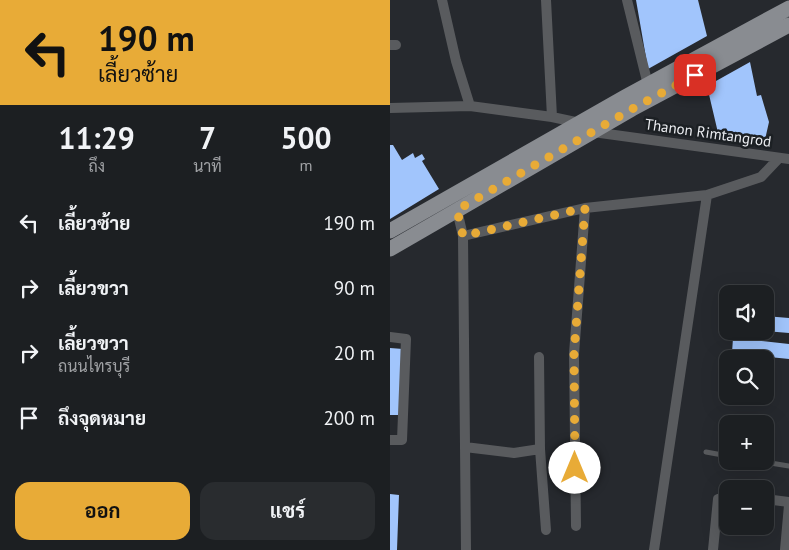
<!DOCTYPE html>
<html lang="th">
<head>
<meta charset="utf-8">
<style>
	:root { --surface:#1c1f22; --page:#292c2f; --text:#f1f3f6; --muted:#a0a2a5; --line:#3a3d40; --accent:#e8ab37 }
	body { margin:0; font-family:"PT Sans",Sarabun,sans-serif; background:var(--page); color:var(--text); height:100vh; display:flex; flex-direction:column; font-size:19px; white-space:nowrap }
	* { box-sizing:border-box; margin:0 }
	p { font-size:16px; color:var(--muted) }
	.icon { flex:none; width:28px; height:28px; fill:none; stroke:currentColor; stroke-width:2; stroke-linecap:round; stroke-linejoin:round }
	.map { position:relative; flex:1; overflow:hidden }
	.details { display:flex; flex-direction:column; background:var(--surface); width:390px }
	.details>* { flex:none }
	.guide { background:#e8ab37; color:#111; overflow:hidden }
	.buttons { position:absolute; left:329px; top:285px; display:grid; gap:10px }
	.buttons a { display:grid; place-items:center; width:55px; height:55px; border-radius:10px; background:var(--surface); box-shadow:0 5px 20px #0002,0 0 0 1px var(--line); font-size:25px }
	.pin { position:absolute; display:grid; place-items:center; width:42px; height:42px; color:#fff; margin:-21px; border-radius:10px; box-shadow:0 2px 8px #0006 }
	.me { position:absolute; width:55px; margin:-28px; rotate:0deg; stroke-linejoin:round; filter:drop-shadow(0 0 4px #0008) }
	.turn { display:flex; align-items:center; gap:18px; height:105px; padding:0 15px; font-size:22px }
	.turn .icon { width:65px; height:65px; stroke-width:2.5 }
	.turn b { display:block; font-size:35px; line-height:42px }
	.eta { display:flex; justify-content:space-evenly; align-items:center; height:85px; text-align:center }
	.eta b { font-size:30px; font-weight:700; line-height:35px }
	.cta { display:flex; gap:10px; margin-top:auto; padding:10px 15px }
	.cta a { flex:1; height:58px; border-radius:15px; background:var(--accent); color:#111; font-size:20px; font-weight:700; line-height:58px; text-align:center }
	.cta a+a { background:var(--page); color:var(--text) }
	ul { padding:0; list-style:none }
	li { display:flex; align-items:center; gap:15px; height:65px; padding:0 15px }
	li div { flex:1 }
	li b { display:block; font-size:19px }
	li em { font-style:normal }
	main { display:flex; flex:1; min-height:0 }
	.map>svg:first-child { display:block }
	.building { fill:#a1c5fc }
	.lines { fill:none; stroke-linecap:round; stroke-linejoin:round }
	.lane { stroke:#595b5e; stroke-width:5 }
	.street { stroke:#595b5e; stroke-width:10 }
	.primary { stroke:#898c91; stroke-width:15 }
	.route { stroke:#e8ab37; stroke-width:9; stroke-dasharray:0 16.2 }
	.labels { text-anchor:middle; stroke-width:5; stroke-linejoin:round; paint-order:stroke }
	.street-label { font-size:15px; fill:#ebedf1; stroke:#1c2024 }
</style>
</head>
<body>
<main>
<section class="details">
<div class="guide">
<div class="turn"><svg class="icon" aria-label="left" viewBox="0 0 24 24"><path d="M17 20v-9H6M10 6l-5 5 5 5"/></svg><div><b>190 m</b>เลี้ยวซ้าย</div></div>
</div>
<div class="eta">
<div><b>11:29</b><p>ถึง</p></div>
<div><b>7</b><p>นาที</p></div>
<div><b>500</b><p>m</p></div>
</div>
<ul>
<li><svg class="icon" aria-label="left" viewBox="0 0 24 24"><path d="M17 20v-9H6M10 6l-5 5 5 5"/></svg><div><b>เลี้ยวซ้าย</b></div><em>190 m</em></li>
<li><svg class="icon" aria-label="right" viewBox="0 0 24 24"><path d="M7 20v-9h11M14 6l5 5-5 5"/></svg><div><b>เลี้ยวขวา</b></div><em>90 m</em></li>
<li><svg class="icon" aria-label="right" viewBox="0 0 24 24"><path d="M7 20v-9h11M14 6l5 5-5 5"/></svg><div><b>เลี้ยวขวา</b><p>ถนนไทรบุรี</p></div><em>20 m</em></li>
<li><svg class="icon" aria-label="arrive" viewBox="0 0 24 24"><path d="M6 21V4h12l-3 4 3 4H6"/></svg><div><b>ถึงจุดหมาย</b></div><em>200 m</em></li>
</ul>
<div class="cta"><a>ออก</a><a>แชร์</a></div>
</section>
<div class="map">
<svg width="399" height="550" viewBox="0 0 399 550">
	<rect width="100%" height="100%" fill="#26292e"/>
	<path class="building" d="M246,0h62l9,36 -59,33z
		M360,62l7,34 4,-1 8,27 -5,22 -45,-7 -12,-51z
		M0,145h3l9,15 11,-7 2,5 7,-4 3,5 -3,2 17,28 -49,30z
		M375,316l24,2v15l-24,-2z
		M343,338l56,6v15l-57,-6z
		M0,348l13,1 -2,66h-11z
		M0,494l9,1 -2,55h-7z"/>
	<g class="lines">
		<path class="lane" d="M316,452l22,4
			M368,461l31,5"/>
		<path class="street" d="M52,0l14,61 14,45 82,11 28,6
			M156,0l6,117
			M237,0l21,85
			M0,45h6
			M0,108l80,-2
			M203,132l196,27
			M67,210l6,26 3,314
			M73,236l122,-28 122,-13 54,-18 18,-19
			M0,337l16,2 -4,101h-12
			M149,357l1,92 6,81
			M75,447l49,6 26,-4
			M375,499l24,3
			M186,526l-2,-172 11,-146
			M264,550l53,-355
			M323,550l5,-51 10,-3
			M395,550l4,-45"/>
		<path class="primary" d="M0,231l235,-134 164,-89
			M0,249l242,-140 157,-84"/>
	</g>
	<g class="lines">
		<path class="route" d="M185,468l-1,-114 11,-146 -122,28 -6,-26 175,-101 63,-34"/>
	</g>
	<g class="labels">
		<g class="street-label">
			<text transform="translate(318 133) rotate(8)" y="5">Thanon Rimtangrod</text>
		</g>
	</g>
</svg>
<div class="buttons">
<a><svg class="icon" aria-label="sound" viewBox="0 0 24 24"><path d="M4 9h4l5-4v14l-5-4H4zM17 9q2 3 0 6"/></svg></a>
<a><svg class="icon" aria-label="search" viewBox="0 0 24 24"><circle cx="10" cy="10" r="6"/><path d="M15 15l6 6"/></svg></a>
<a>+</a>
<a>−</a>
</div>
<div class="pin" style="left:305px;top:75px;background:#d93025"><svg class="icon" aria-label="arrive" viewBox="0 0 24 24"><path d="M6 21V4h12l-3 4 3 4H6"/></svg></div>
<svg class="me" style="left:185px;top:468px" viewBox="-20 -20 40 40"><circle r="19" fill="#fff"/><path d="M0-13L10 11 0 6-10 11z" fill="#e8ab37"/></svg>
</div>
</main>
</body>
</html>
